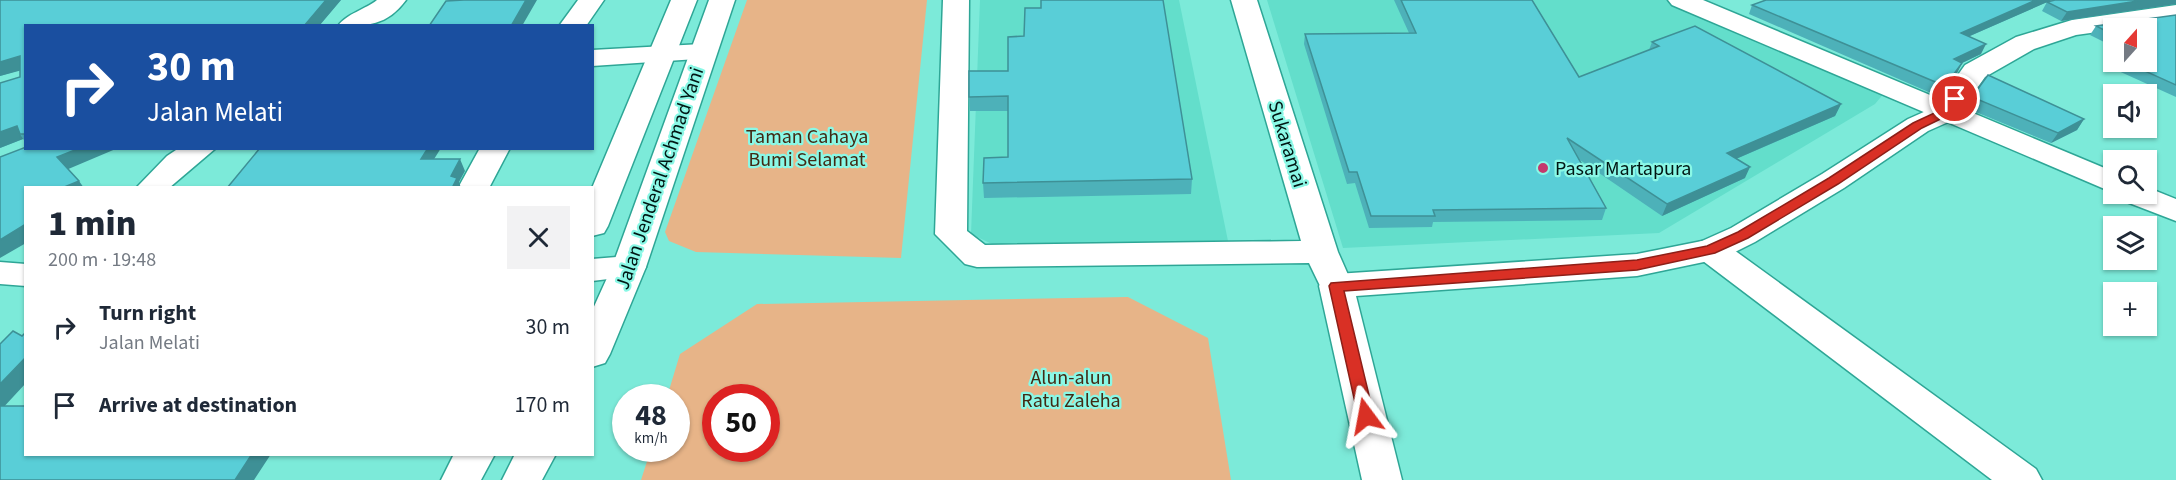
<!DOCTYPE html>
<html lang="en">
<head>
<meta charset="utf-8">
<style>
	:root { --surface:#fff; --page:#f2f2f3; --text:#1f2937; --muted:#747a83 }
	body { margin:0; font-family:"Source Sans 3",sans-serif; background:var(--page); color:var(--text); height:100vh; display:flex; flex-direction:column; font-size:22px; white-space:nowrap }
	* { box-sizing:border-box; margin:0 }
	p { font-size:20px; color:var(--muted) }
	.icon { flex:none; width:33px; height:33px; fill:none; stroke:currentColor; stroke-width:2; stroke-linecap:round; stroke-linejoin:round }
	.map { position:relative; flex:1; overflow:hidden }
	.details { position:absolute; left:24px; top:186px; width:570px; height:270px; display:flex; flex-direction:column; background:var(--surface); border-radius:0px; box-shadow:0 2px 4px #0004 }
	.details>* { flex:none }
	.top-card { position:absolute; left:24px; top:24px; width:570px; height:126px; border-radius:0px; box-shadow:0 2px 4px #0004; background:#1a4fa0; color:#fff; overflow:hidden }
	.needle { width:39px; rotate:21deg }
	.controls { position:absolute; left:2103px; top:18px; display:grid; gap:12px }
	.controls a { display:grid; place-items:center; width:54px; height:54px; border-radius:0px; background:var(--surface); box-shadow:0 2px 4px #0004; font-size:30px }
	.speed { position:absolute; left:612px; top:384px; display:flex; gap:12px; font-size:30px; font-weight:700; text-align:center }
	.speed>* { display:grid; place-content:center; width:78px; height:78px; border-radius:50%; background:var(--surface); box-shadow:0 2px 4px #0004; line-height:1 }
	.speed small { font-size:15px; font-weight:400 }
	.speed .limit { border:9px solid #d22; background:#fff; color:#111 }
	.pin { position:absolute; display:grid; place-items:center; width:51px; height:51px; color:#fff; margin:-26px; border:3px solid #fff; border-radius:50%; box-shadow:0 2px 6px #0007 }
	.me { position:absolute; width:66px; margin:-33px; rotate:347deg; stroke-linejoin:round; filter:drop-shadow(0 0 4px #0008) }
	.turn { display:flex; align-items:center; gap:21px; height:126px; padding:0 24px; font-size:27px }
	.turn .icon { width:78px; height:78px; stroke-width:2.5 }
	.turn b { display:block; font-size:42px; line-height:51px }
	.round { display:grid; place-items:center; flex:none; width:63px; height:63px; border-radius:0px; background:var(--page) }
	.headline { display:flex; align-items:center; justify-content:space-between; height:102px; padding:0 24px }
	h1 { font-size:36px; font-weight:800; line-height:45px }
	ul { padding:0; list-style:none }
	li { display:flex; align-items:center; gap:18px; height:78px; padding:0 24px }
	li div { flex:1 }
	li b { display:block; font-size:22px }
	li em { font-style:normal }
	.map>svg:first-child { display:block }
	.built { fill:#63decb }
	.green { fill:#e7b488; fill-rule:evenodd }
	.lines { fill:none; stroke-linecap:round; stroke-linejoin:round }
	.minor-casing { stroke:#2ea696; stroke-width:3 }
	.major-casing { stroke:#2ea696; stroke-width:3 }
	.highway-casing { stroke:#2ea696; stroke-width:3 }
	.minor { fill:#fff; fill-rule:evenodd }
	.major { fill:#fff; fill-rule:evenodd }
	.highway { fill:#fff; fill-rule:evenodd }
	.wall { fill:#4db1b9 }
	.shaded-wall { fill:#3e9096 }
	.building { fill:#59ced7; stroke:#3e9096; stroke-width:1.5 }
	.route { fill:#d93025; stroke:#8d1f18; stroke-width:1.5 }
	.poi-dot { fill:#c4396d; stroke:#8af8e6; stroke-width:2 }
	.labels { text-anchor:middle; stroke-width:4.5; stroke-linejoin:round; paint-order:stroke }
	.park-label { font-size:20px; fill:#422a14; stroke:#8af8e6 }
	.street-label { font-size:20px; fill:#011613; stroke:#8af8e6 }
	.poi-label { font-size:20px; fill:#011613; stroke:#8af8e6; text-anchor:start }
</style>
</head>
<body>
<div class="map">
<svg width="2176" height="480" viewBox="0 0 2176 480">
	<rect width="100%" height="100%" fill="#7cead9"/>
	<path class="built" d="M980,0h199l50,246 -235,-1 -23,-11z
		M1267,0h410l208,92 -10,12 -216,129 -316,15z"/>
	<path class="green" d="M747,0h180l-26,258 -205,-6 -27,-11 -4,-9z
		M1128,297l80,41 23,142h-590l10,-31 25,-1v-50l-9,-1 13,-43 77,-50zM716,398h50v50h-50z"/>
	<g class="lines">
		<defs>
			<path id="minor" d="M377,0h29c-19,26 -39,26 -68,26 8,-12 28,-17 39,-26z
				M578,0h26l-18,26h-27z
				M943,0h26l-2,231 18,14 316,-4 -70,-241h26l81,252 15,34 -5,8 -12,4 -12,-4 -15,-31 -332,4 -12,-3 -30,-30z
				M1668,0h35l411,172v21l-442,-188z
				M702,44l10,2 3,6 -3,6 -120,8v-16z
				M179,148h37l-47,40h-33l31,-32z
				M480,148h30l-21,40h-31z
				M2146,187l30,12v22l-52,-20 -5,-7h27z
				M1711,239l12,3 313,227 6,11h-50l-293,-222 -5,-8 5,-8z
				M629,256l12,3 5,8 -5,8 -49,6v-22z
				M0,262l26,2v22l-26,-2z"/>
			<path id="major" d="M2176,5v16l-100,14 -42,14 -49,28 -30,42 -27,12 -84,57 -89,54 -32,16 -86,18 -281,20 46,184h-40l-43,-194 5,-8 12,-4 301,-20 65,-13 29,-13 91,-54 86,-55 27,-12 30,-42 51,-28 56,-17z"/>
			<path id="highway" d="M671,0h26l-89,226 -4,7 -12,3v-48z
				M709,0h26l-89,267 -36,87 -5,9 -13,4v-56l20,-44z
				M454,454h41l-14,26h-40z
				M515,454h41l-14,26h-40z"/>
		</defs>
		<use href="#minor" class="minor-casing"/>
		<use href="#major" class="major-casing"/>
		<use href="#highway" class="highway-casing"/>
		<use href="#minor" class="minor"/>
		<use href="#major" class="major"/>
		<use href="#highway" class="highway"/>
	</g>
	<path class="wall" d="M0,0h341l-22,26h-293v116l-3,-3 -23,9 20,-71v-7l-20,6z
		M1394,0h138l47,77 70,-27 3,-8 189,62 -6,12 -99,43 9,19 -83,38 -82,-56 26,48 -4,12 -169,2 -1,5 -63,1 -14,-45 -8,1 -43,-140 1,-10 104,-1z
		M1766,0h286l-4,2 128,-2v4l-115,17 -19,-10 5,-9 -77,34 11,18 -19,9 -5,10 -17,24 -191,-83 3,-9z
		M2176,15v82l-73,-33 6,-10 5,-2v10h32v-34h-32v19l-24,-12 6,-9z
		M1008,71l184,108 -1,15 -207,4 -1,-15 25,-26v-46h-38l-1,-14z
		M1972,97l112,22 -7,11 -26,13 -85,-35z"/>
	<path class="shaded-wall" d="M326,0h15l-22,26h-15z
		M526,0h11l-15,26h-11z
		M2036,0h16l-96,42 5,-9z
		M2144,0h32v4l-115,17 6,-9z
		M1986,44l-5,10 -19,9 -5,10 -17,24 5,-11 9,-27z
		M20,56l6,13 -26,7v-14z
		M1841,104l-6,12 -113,49 5,-12z
		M2084,119l-7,11 -26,13 7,-10z
		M17,126l3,8 3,5 -23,9v-16z
		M80,148h38l-52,22 -9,-13z
		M428,148h13l-15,24 -5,-13z
		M460,159l5,12 -6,11 2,6h-9l-1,-12z
		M1750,167l-5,11 -83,38 5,-12z
		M79,181l5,7h-22z
		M26,224v19l-26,15v-18z
		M26,357v26l-26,28v-27z
		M252,454h19l-17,26h-19z"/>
	<path class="building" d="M0,0h326l-22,26h-278v108h-6l-3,-8 -17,6v-49l20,-6v-21l-20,6z
		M464,0h62l-15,26h-82l17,-25z
		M1041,0h122l29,179 -209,4 1,-25 24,-1v-61l-39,1v-26h39v-34l16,-1 1,-28h16z
		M1401,0h131l47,77 80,-31 -7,-4 43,-16 146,78 -114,49 23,14 -83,37 -100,-66 39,70 -173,2 2,6h-64l-14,-44h-8l-44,-138 111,-1z
		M1766,0h270l-75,33 25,11 -32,15 8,4 -17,23 -193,-81z
		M2055,0h89l-77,12 -20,-10z
		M2176,15v70l-51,-23h21v-34h-32v7l-18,-9z
		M1988,75l96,44 -26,14 -86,-36z
		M26,147v1h54l-23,9 22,24 -17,7h-36v36l-26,16v-83z
		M260,148h168l-7,11h39l-9,17 6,2 -5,10h-225z
		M13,331l9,5 4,-4v25l-26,27v-40z
		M0,406h26v48h226l-17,26h-235z"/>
	<path class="route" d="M1955,95l6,4 -12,16 -27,13 -84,56 -90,54 -33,15 -78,17 -293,21 30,125 -8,6 -8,-6 -29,-130 2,-3 306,-23 70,-14 31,-14 91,-54 84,-55 28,-13 10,-14z"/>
	<circle class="poi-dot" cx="1543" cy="168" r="6"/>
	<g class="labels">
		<g class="park-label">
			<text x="807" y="143">Taman Cahaya<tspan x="807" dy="23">Bumi Selamat</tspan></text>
			<text x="1071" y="384">Alun-alun<tspan x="1071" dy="23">Ratu Zaleha</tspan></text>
		</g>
		<g class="street-label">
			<text transform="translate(1288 144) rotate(73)" y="7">Sukaramai</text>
			<text transform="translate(659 178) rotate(-71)" y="7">Jalan Jenderal Achmad Yani</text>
		</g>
		<g class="poi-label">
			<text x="1555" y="175">Pasar Martapura</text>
		</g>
	</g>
</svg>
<div class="controls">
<a><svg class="needle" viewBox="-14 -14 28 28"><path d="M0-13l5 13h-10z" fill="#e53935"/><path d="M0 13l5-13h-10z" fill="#747a83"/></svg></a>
<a><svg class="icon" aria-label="sound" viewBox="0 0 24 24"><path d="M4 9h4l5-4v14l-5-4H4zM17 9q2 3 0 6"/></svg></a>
<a><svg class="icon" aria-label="search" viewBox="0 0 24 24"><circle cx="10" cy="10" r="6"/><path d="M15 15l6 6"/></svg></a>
<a><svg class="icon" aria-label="layers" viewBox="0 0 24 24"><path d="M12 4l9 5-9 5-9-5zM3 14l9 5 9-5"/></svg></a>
<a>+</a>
</div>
<div class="speed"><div>48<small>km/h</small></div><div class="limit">50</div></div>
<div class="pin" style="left:1955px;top:99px;background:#d93025"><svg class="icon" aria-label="arrive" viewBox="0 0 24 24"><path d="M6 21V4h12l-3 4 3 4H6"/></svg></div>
<svg class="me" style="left:1366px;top:416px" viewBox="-20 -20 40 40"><path d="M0-17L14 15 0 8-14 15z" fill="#d93025" stroke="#fff" stroke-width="4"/></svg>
<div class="top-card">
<div class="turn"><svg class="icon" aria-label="right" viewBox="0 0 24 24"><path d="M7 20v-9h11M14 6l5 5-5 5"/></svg><div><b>30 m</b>Jalan Melati</div></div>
</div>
<section class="details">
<div class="headline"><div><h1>1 min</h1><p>200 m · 19:48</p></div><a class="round"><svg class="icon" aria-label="close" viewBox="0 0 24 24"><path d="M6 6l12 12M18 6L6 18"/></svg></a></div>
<ul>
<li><svg class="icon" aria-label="right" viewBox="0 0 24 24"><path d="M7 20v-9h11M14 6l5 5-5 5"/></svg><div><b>Turn right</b><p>Jalan Melati</p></div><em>30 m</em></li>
<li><svg class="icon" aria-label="arrive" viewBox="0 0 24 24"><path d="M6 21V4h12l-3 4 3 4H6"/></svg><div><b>Arrive at destination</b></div><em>170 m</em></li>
</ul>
</section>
</div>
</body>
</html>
